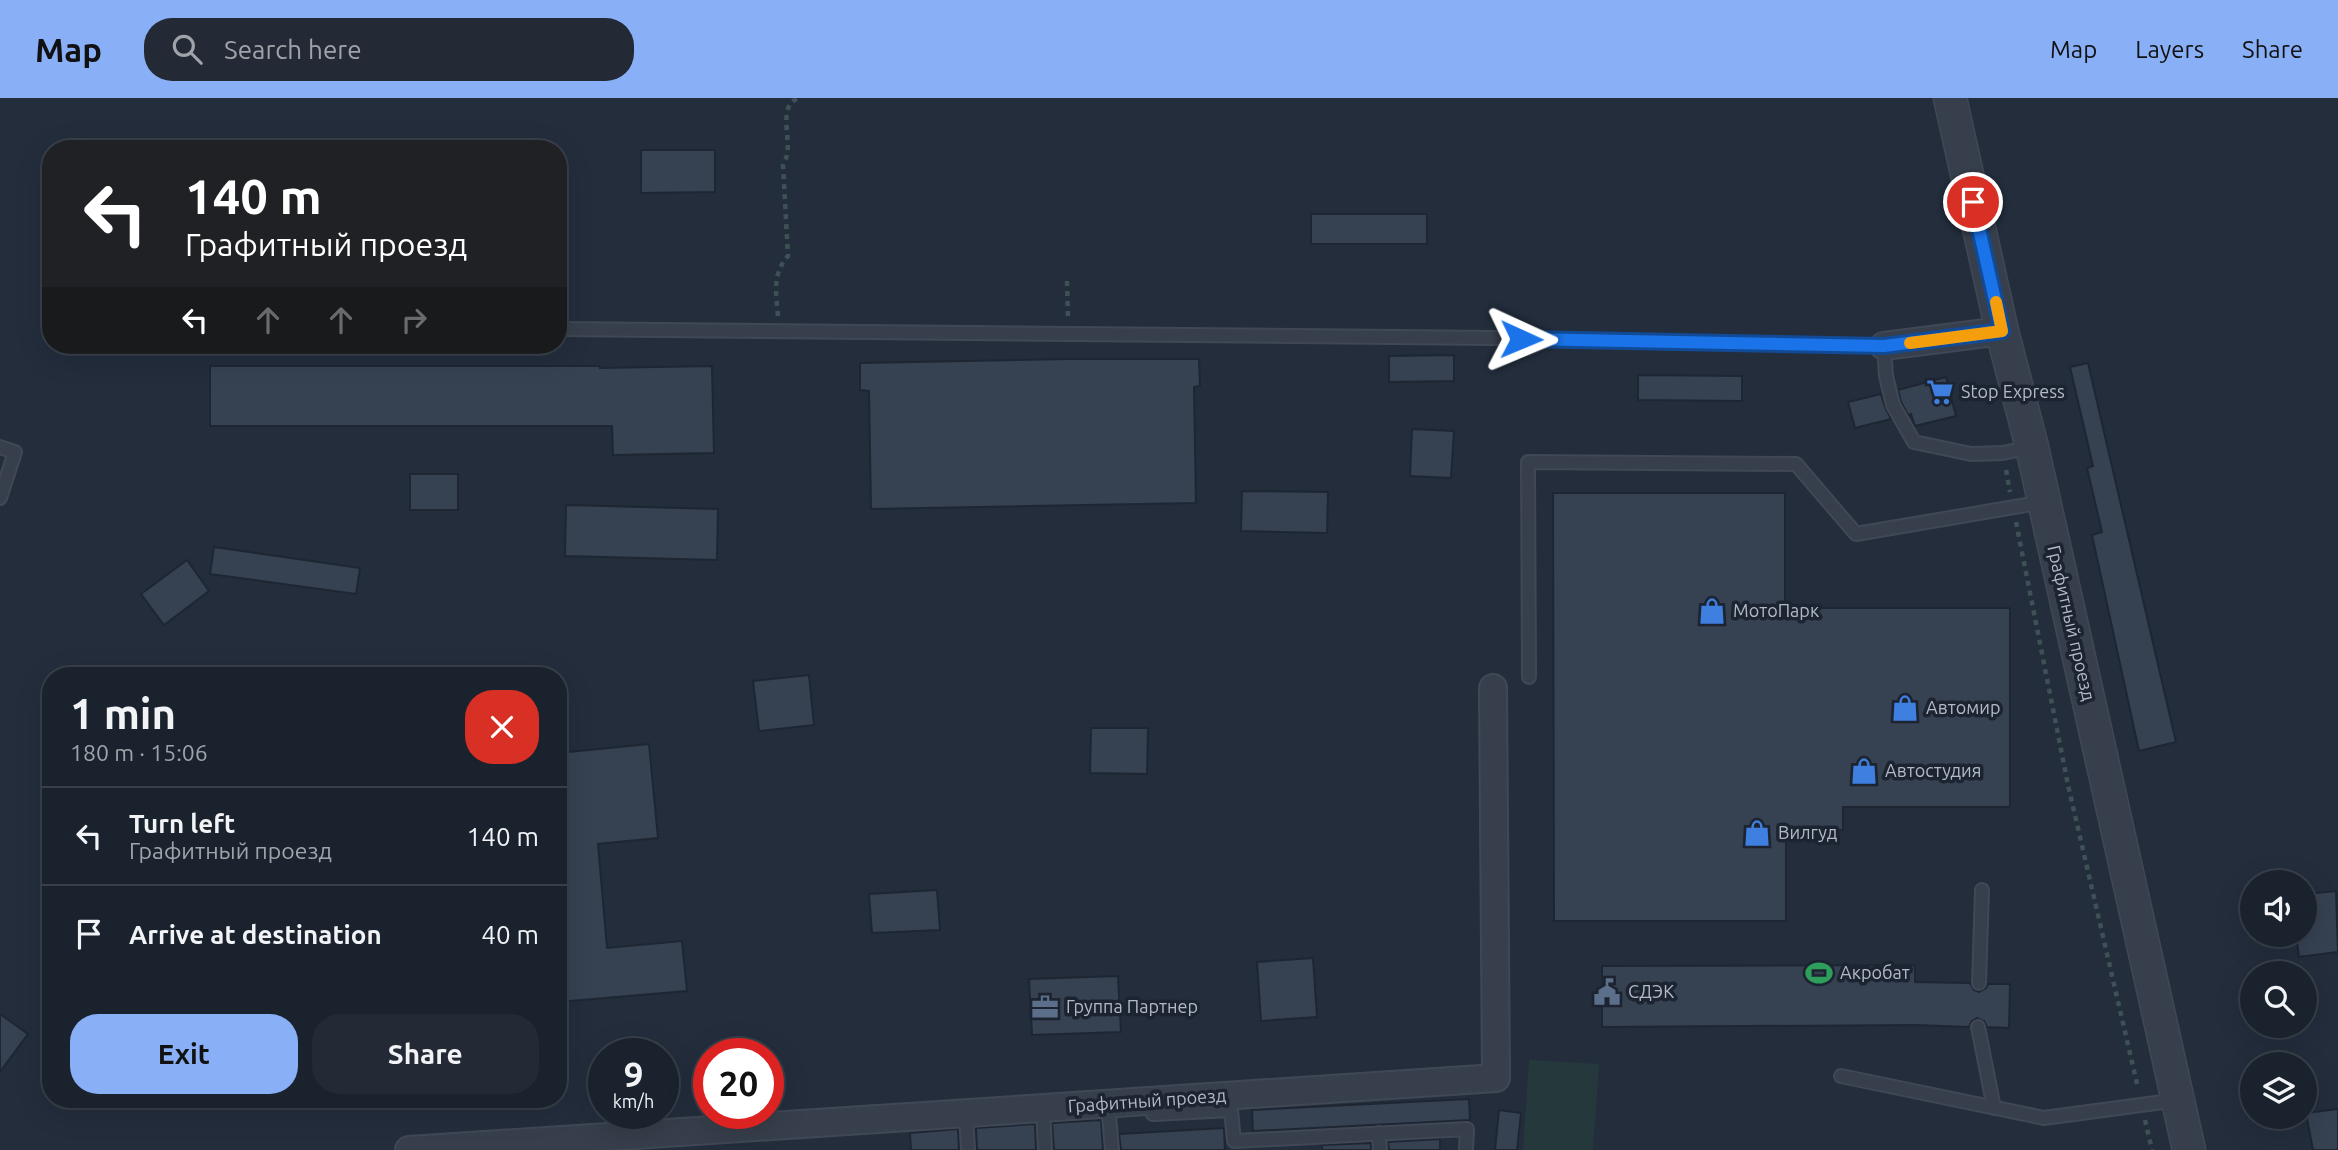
<!DOCTYPE html>
<html lang="en">
<head>
<meta charset="utf-8">
<style>
	:root { --surface:#1a222d; --page:#232a35; --text:#f1f3f6; --muted:#9fa4aa; --line:#383f49; --accent:#89aff6 }
	body { margin:0; font-family:Ubuntu,sans-serif; background:var(--page); color:var(--text); height:100vh; display:flex; flex-direction:column; font-size:26px; white-space:nowrap }
	* { box-sizing:border-box; margin:0 }
	p { font-size:23px; color:var(--muted) }
	.icon { flex:none; width:38px; height:38px; fill:none; stroke:currentColor; stroke-width:2; stroke-linecap:round; stroke-linejoin:round }
	.map { position:relative; flex:1; overflow:hidden }
	.sheet { position:absolute; left:42px; top:569px; width:525px; height:441px; display:flex; flex-direction:column; background:var(--surface); border-radius:28px; box-shadow:0 7px 28px #0002,0 0 0 2px var(--line) }
	.sheet>* { flex:none }
	.banner { position:absolute; left:42px; top:42px; width:525px; height:214px; border-radius:28px; box-shadow:0 7px 28px #0002,0 0 0 2px var(--line); background:#202124; color:#fff; overflow:hidden }
	.buttons { position:absolute; left:2240px; top:772px; display:grid; gap:14px }
	.buttons a { display:grid; place-items:center; width:77px; height:77px; border-radius:50%; background:var(--surface); box-shadow:0 7px 28px #0002,0 0 0 2px var(--line); font-size:35px }
	.speed { position:absolute; left:588px; top:940px; display:flex; gap:14px; font-size:35px; font-weight:700; text-align:center }
	.speed>* { display:grid; place-content:center; width:91px; height:91px; border-radius:50%; background:var(--surface); box-shadow:0 7px 28px #0002,0 0 0 2px var(--line); line-height:1 }
	.speed small { font-size:18px; font-weight:400 }
	.speed .limit { border:10px solid #d22; background:#fff; color:#111 }
	.pin { position:absolute; display:grid; place-items:center; width:60px; height:60px; color:#fff; margin:-30px; border:4px solid #fff; border-radius:50%; box-shadow:0 2px 7px #0007 }
	.me { position:absolute; width:77px; margin:-38px; rotate:91deg; stroke-linejoin:round; filter:drop-shadow(0 0 5px #0008) }
	.turn { display:flex; align-items:center; gap:24px; height:147px; padding:0 28px; font-size:32px }
	.turn .icon { width:91px; height:91px; stroke-width:2.5 }
	.turn b { display:block; font-size:49px; line-height:60px }
	.lanes { display:flex; align-items:center; height:66px; padding:0 28px; background:#0003; justify-content:center; gap:35px; direction:ltr }
	.lanes .off { opacity:.35 }
	.round { display:grid; place-items:center; flex:none; width:74px; height:74px; border-radius:28px; background:var(--page) }
	.head { display:flex; align-items:center; justify-content:space-between; height:119px; padding:0 28px }
	h1 { font-size:42px; font-weight:600; line-height:52px }
	.cta { display:flex; gap:14px; margin-top:auto; padding:14px 28px }
	.cta a { flex:1; height:80px; border-radius:28px; background:var(--accent); color:#111; font-size:28px; font-weight:600; line-height:80px; text-align:center }
	.cta a+a { background:var(--page); color:var(--text) }
	ul { padding:0; list-style:none }
	li { display:flex; align-items:center; gap:21px; height:98px; padding:0 28px; border-top:2px solid var(--line) }
	li div { flex:1 }
	li b { display:block; font-size:26px }
	li em { font-style:normal }
	header { display:flex; align-items:center; gap:42px; box-sizing:border-box; height:98px; padding:0 35px; background:var(--accent); color:#111 }
	header strong { font-size:33px }
	nav { display:flex; gap:38px; margin-inline-start:auto; font-size:24px }
	.search { width:490px; height:63px; background:var(--page); display:flex; align-items:center; gap:18px; box-sizing:border-box; padding:0 24px; border-radius:28px; color:var(--muted); font-size:26px }
	.map>svg:first-child { display:block }
	.green { fill:#25393d }
	.building { fill:#364152; stroke:#1e2633; stroke-width:2 }
	.lines { fill:none; stroke-linecap:round; stroke-linejoin:round }
	.service-casing { stroke:#404855; stroke-width:16 }
	.minor-casing { stroke:#404855; stroke-width:30 }
	.tertiary-casing { stroke:#404855; stroke-width:35 }
	.path { stroke:#3e5255; stroke-width:4.5; stroke-dasharray:5 5; stroke-linecap:butt }
	.service { stroke:#373f4c; stroke-width:12 }
	.minor { stroke:#373f4c; stroke-width:26 }
	.tertiary { stroke:#373f4c; stroke-width:32 }
	.route-casing { stroke:#114b97; stroke-width:18 }
	.route { stroke:#1a73e8; stroke-width:12 }
	.slow { stroke:#f59e0b; stroke-width:12 }
	.labels { text-anchor:middle; stroke-width:7; stroke-linejoin:round; paint-order:stroke }
	.poi-label { font-size:18px; fill:#b3bac7; stroke:#1c2431; text-anchor:start }
	.street-label { font-size:18px; fill:#b3bac7; stroke:#1c2431 }
</style>
</head>
<body>
<header>
<strong>Map</strong>
<div class="search"><svg class="icon" aria-label="search" viewBox="0 0 24 24"><circle cx="10" cy="10" r="6"/><path d="M15 15l6 6"/></svg>Search here</div>
<nav><a>Map</a><a>Layers</a><a>Share</a></nav>
</header>
<div class="map">
<svg width="2338" height="1052" viewBox="0 0 2338 1052">
	<rect width="100%" height="100%" fill="#232d3c"/>
	<path class="green" d="M1529,962l70,4 -6,86h-70z"/>
	<path class="building" d="M641,52h74v42l-74,1z
		M1311,116h116v30h-116z
		M1454,257v26l-65,1v-26z
		M1068,261h131l1,27 -6,1 2,116 -325,6 -2,-118 -9,-1v-27z
		M2088,265l88,379 -37,9 -47,-216 10,-3 -15,-64 6,-2 -23,-99z
		M210,268h390v2l112,-2 2,87 -101,2 -1,-29h-402z
		M1638,277l104,1v25l-104,-1z
		M1946,279l10,39 -41,10 -4,-12 -3,1 -7,-13 -3,-12z
		M1881,296l4,13 6,12 -36,9 -7,-26z
		M1412,331l42,2 -3,47 -41,-2z
		M410,376h48v36h-48z
		M1242,393l86,1 -1,41 -86,-2z
		M1553,395h232v115h225v199h-167v23h-57v91h-232z
		M566,407l152,4 -1,51 -152,-4z
		M214,449l146,21 -4,26 -146,-20z
		M187,462l22,31 -45,34 -23,-31z
		M809,577l5,50 -55,6 -6,-50z
		M1091,630h57l-1,46 -57,-1z
		M649,646l9,94 -60,6 9,104 75,-7 5,50 -129,11v-249z
		M937,792l3,40 -68,3 -3,-39z
		M2336,793l2,61 -39,5 -3,-23h9v-40z
		M1313,860l4,59 -56,4 -4,-59z
		M1915,867v17l55,1 4,7 5,2 7,-4 2,-4h22l-1,44 -22,-1 -3,-6 -7,-3 -5,3 -3,6 -54,-2 -313,2v-61z
		M1118,878l3,56 -89,3 -3,-56z
		M0,916l28,20 -28,38z
		M1469,1001l1,21 -217,11 -1,-21z
		M2338,1011v41h-25l-7,-37z
		M1499,1012l22,3 -4,37h-22z
		M1101,1022l2,30h-49l-2,-27z
		M1035,1026l1,26h-59l-1,-22z
		M1224,1030l1,22h-104l-2,-16z
		M958,1031l1,21h-48l-1,-17z
		M1440,1041v11h-51l-1,-8z
		M1371,1045v7h-49v-5z"/>
	<g class="lines">
		<defs>
			<path id="service" d="M558,231l935,9 391,8 2,30 7,29 21,37 57,12 32,-1 28,-6
				M0,349l15,5 -15,46
				M1529,579l-1,-215 268,2 60,70 188,-32
				M1979,885l3,-93
				M1978,929l16,81
				M1841,978l203,42 134,-18
				M1108,1005l4,47
				M1043,1011l2,41
				M966,1015l2,37
				M1153,1016l78,-4 3,31 233,-12 -1,21
				M1379,1035l1,17"/>
			<path id="minor" d="M1884,248l118,-15
				M409,1052l1087,-72 -3,-390"/>
			<path id="tertiary" d="M1950,0l52,233 30,116 157,703"/>
		</defs>
		<use href="#service" class="service-casing"/>
		<use href="#minor" class="minor-casing"/>
		<use href="#tertiary" class="tertiary-casing"/>
		<path class="path" d="M1067,183l1,38
			M778,218c-2,-23 -6,-42 10,-60l-5,-91c1,-4 4,-7 4,-11 4,-16 -10,-51 13,-56
			M2006,372l4,22
			M2016,424l52,263 70,303
			M2145,1022l7,30"/>
		<use href="#service" class="service"/>
		<use href="#minor" class="minor"/>
		<use href="#tertiary" class="tertiary"/>
	</g>
	<g class="lines">
		<defs>
			<path id="route" d="M1521,241l363,7 118,-15 -29,-129"/>
		</defs>
		<use href="#route" class="route-casing"/>
		<use href="#route" class="route"/>
		<path class="slow" d="M1910,245l92,-12 -6,-29"/>
	</g>
	<defs>
		<symbol id="supermarket-bare" viewBox="-9 -9 18 18"><path d="M-6-5.5h2.5l.6 2H6L4.5 2H-2.5L-4.4-4H-6ZM-1.5 3.2a1.3 1.3 0 1 0 .1 0ZM3 3.2a1.3 1.3 0 1 0 .1 0Z" fill="#3f7fe0" stroke="#1c2431" stroke-width="2.5" paint-order="stroke"/></symbol>
		<symbol id="shop-bare" viewBox="-9 -9 18 18"><path d="M-5-2.5h2.3a2.7 3.5 0 0 1 5.4 0H5L5.5 6h-11ZM-1.5-2.5h3a1.5 2.3 0 0 0-3 0Z" fill="#3f7fe0" stroke="#1c2431" stroke-width="2.5" paint-order="stroke"/></symbol>
		<symbol id="stadium-bare" viewBox="-9 -9 18 18"><path d="M0-5a6.5 5 0 1 0 0 10a6.5 5 0 1 0 0-10ZM-3.5-1.8h7v3.6h-7Z" fill="#2e9e5b" stroke="#1c2431" stroke-width="2.5" paint-order="stroke"/></symbol>
		<symbol id="civic-bare" viewBox="-9 -9 18 18"><path d="M-.6-6.5H3V-4.5H.6V-3L4-1V1h2V6H-6V1h2V-1L-.6-3ZM-1.2 2.5V6h2.4V2.5Z" fill="#5c6f8a" stroke="#1c2431" stroke-width="2.5" paint-order="stroke"/></symbol>
		<symbol id="office-bare" viewBox="-9 -9 18 18"><path d="M-6-3h4V-5.5h4V-3h4V5H-6ZM-1-4.5V-3h2v-1.5ZM-6 0V1H6V0Z" fill="#5c6f8a" stroke="#1c2431" stroke-width="2.5" paint-order="stroke"/></symbol>
	</defs>
	<g fill-rule="evenodd">
		<use href="#supermarket-bare" x="1921" y="275" width="38" height="38"/>
		<use href="#shop-bare" x="1693" y="494" width="38" height="38"/>
		<use href="#shop-bare" x="1886" y="591" width="38" height="38"/>
		<use href="#shop-bare" x="1845" y="654" width="38" height="38"/>
		<use href="#shop-bare" x="1738" y="716" width="38" height="38"/>
		<use href="#stadium-bare" x="1800" y="856" width="38" height="38"/>
		<use href="#civic-bare" x="1588" y="875" width="38" height="38"/>
		<use href="#office-bare" x="1026" y="890" width="38" height="38"/>
	</g>
	<g class="labels">
		<g class="poi-label">
			<text x="1961" y="300">Stop Express</text>
			<text x="1733" y="519">МотоПарк</text>
			<text x="1926" y="616">Автомир</text>
			<text x="1885" y="679">Автостудия</text>
			<text x="1778" y="741">Вилгуд</text>
			<text x="1840" y="881">Акробат</text>
			<text x="1628" y="900">СДЭК</text>
			<text x="1066" y="915">Группа Партнер</text>
		</g>
		<g class="street-label">
			<text transform="translate(2071 525) rotate(77)" y="6">Графитный проезд</text>
			<text transform="translate(1147 1003) rotate(-4)" y="6">Графитный проезд</text>
		</g>
	</g>
</svg>
<div class="buttons">
<a><svg class="icon" aria-label="sound" viewBox="0 0 24 24"><path d="M4 9h4l5-4v14l-5-4H4zM17 9q2 3 0 6"/></svg></a>
<a><svg class="icon" aria-label="search" viewBox="0 0 24 24"><circle cx="10" cy="10" r="6"/><path d="M15 15l6 6"/></svg></a>
<a><svg class="icon" aria-label="layers" viewBox="0 0 24 24"><path d="M12 4l9 5-9 5-9-5zM3 14l9 5 9-5"/></svg></a>
</div>
<div class="speed"><div>9<small>km/h</small></div><div class="limit">20</div></div>
<div class="pin" style="left:1973px;top:104px;background:#d93025"><svg class="icon" aria-label="arrive" viewBox="0 0 24 24"><path d="M6 21V4h12l-3 4 3 4H6"/></svg></div>
<svg class="me" style="left:1521px;top:241px" viewBox="-20 -20 40 40"><path d="M0-17L14 15 0 8-14 15z" fill="#1a73e8" stroke="#fff" stroke-width="4"/></svg>
<div class="banner">
<div class="turn"><svg class="icon" aria-label="left" viewBox="0 0 24 24"><path d="M17 20v-9H6M10 6l-5 5 5 5"/></svg><div><b>140 m</b>Графитный проезд</div></div>
<div class="lanes"><svg class="icon" aria-label="left" viewBox="0 0 24 24"><path d="M17 20v-9H6M10 6l-5 5 5 5"/></svg><svg class="icon off" aria-label="ahead" viewBox="0 0 24 24"><path d="M12 20V5M6 11l6-6 6 6"/></svg><svg class="icon off" aria-label="ahead" viewBox="0 0 24 24"><path d="M12 20V5M6 11l6-6 6 6"/></svg><svg class="icon off" aria-label="right" viewBox="0 0 24 24"><path d="M7 20v-9h11M14 6l5 5-5 5"/></svg></div>
</div>
<section class="sheet">
<div class="head"><div><h1>1 min</h1><p>180 m · 15:06</p></div><a class="round" style="background:#d93025;color:#fff"><svg class="icon" aria-label="close" viewBox="0 0 24 24"><path d="M6 6l12 12M18 6L6 18"/></svg></a></div>
<ul>
<li><svg class="icon" aria-label="left" viewBox="0 0 24 24"><path d="M17 20v-9H6M10 6l-5 5 5 5"/></svg><div><b>Turn left</b><p>Графитный проезд</p></div><em>140 m</em></li>
<li><svg class="icon" aria-label="arrive" viewBox="0 0 24 24"><path d="M6 21V4h12l-3 4 3 4H6"/></svg><div><b>Arrive at destination</b></div><em>40 m</em></li>
</ul>
<div class="cta"><a>Exit</a><a>Share</a></div>
</section>
</div>
</body>
</html>
